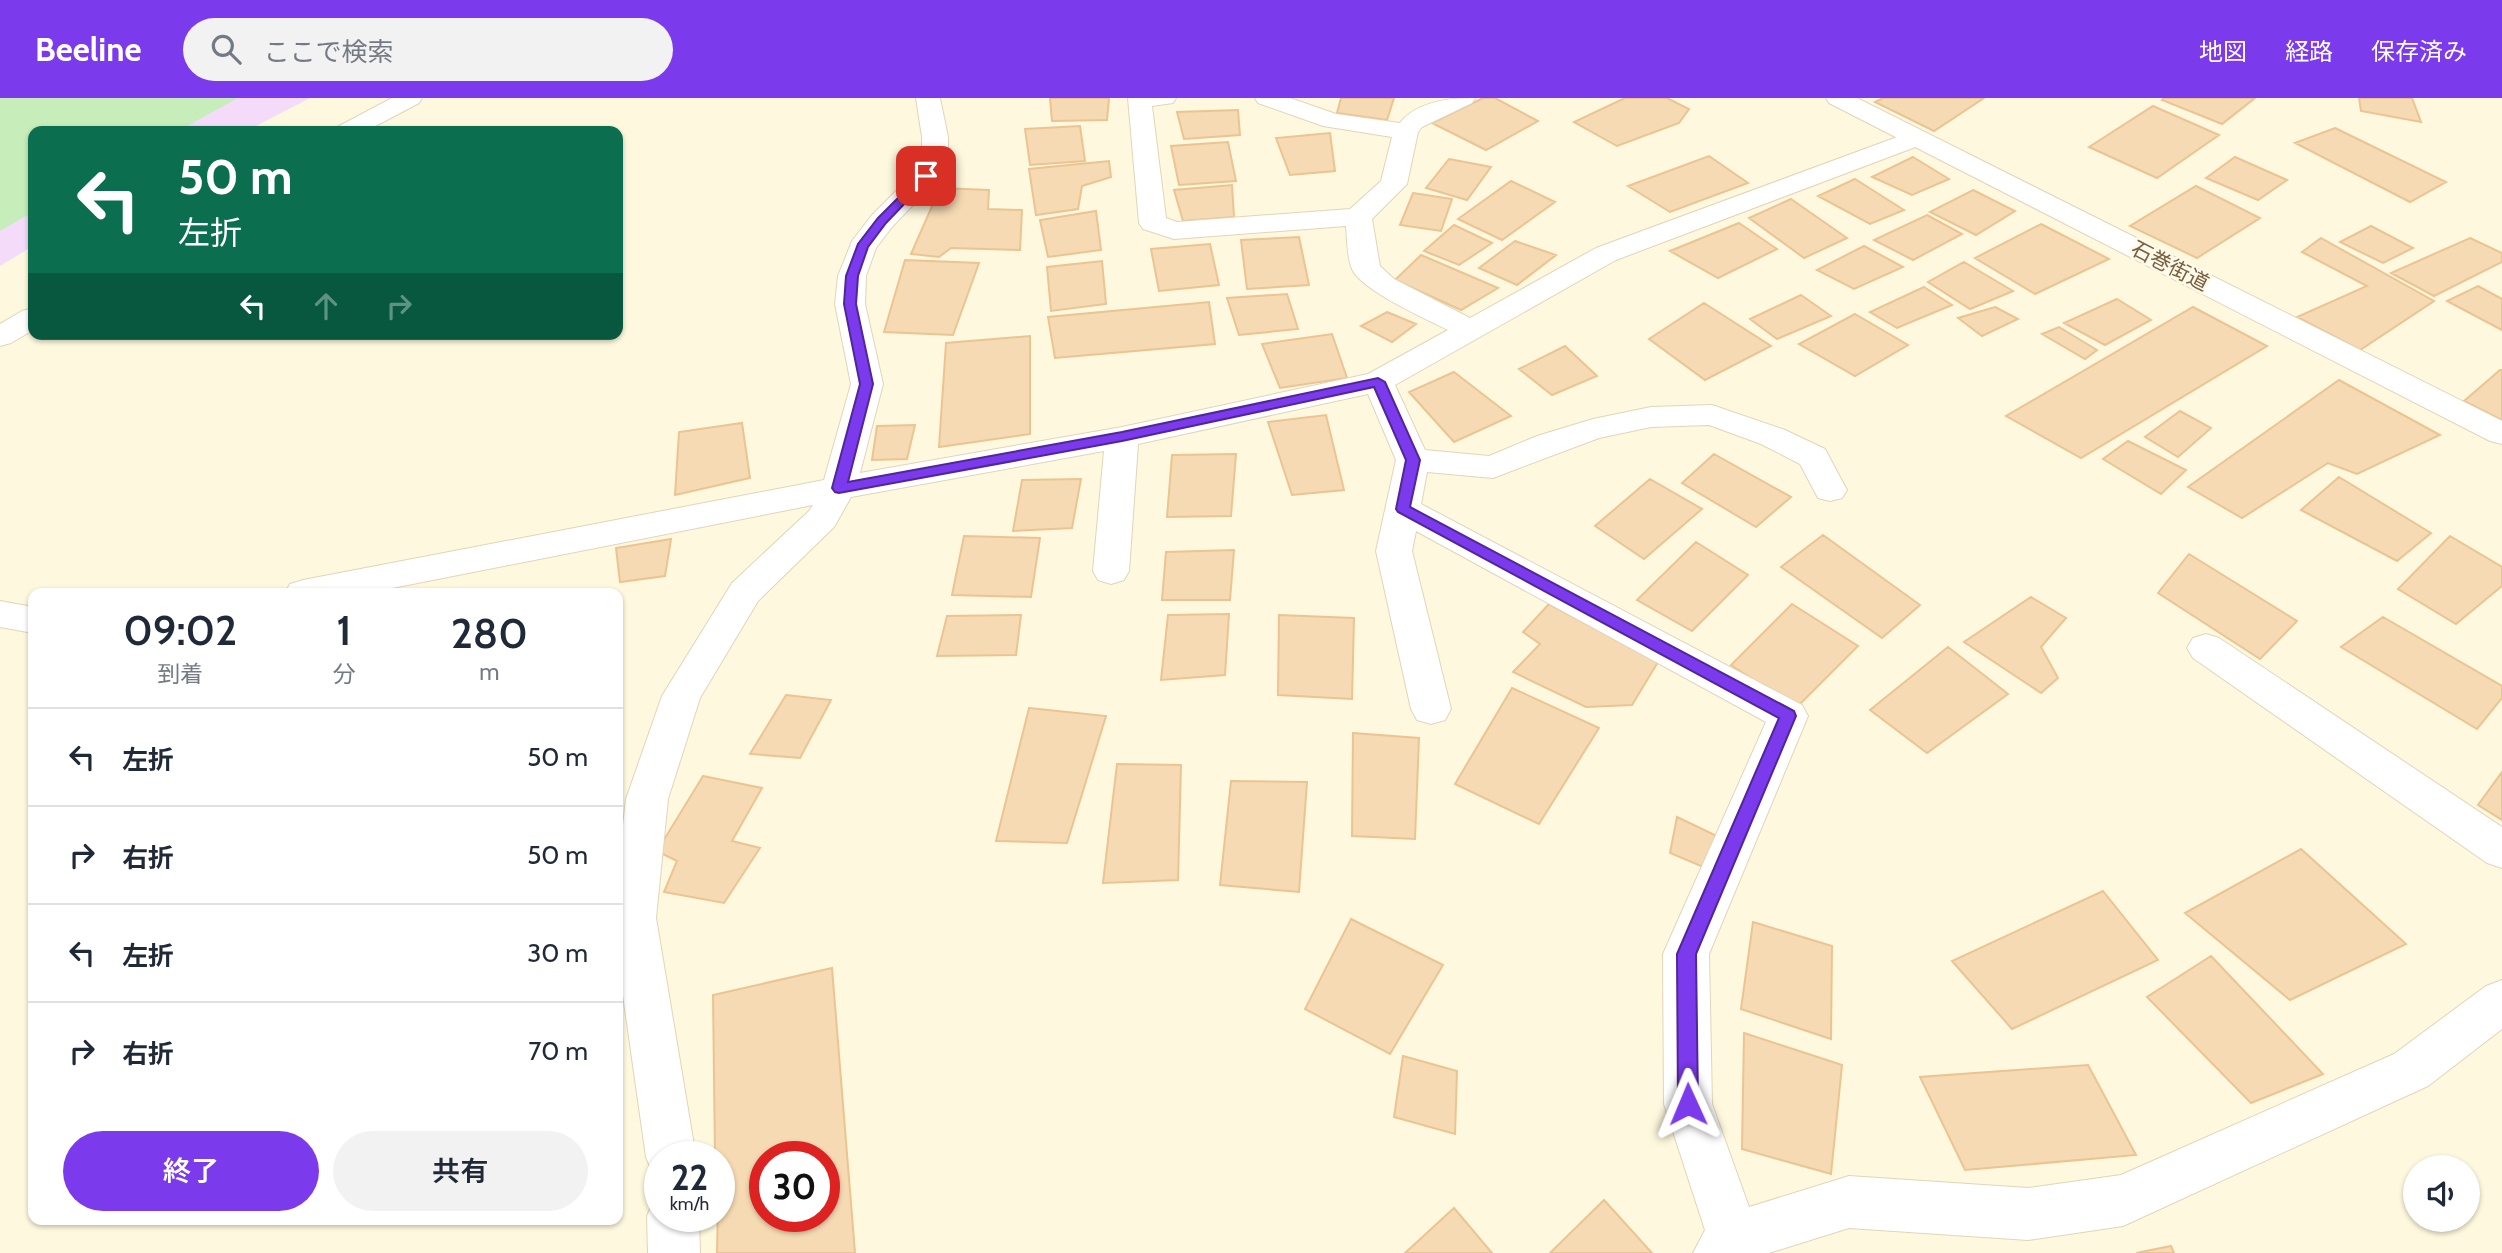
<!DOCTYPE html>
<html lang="ja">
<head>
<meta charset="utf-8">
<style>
	:root { --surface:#fff; --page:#f2f2f3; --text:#1f2937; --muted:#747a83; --line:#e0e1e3; --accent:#7c3aed }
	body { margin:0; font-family:Cabin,"Noto Sans JP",sans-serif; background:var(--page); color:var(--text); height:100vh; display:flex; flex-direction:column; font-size:26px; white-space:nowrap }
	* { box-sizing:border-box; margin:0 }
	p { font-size:23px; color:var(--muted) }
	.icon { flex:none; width:38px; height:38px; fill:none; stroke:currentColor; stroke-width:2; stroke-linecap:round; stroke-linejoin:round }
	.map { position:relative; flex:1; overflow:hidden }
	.drawer { position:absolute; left:28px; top:490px; width:595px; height:637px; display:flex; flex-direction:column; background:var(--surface); border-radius:14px; box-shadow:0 2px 5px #0004 }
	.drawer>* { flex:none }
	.guide { position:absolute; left:28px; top:28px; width:595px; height:214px; border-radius:14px; box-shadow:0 2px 5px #0004; background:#0b6e4f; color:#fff; overflow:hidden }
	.buttons { position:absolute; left:2403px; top:1057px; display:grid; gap:14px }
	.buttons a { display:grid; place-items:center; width:77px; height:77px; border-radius:50%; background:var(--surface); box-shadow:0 2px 5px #0004; font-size:35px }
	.speed { position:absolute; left:644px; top:1043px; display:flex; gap:14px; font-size:35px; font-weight:700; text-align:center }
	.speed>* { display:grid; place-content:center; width:91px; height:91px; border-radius:50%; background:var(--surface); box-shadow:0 2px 5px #0004; line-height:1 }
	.speed small { font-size:18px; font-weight:400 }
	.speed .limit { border:10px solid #d22; background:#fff; color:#111 }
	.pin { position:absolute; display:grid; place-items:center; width:60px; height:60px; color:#fff; margin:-30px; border-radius:14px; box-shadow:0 4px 10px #0006 }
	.me { position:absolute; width:77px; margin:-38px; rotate:359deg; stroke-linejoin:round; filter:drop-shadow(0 0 5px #0008) }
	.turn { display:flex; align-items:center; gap:24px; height:147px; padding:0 35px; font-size:32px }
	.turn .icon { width:91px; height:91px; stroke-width:2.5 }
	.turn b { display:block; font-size:49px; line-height:60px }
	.lanes { display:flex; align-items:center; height:66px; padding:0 35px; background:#0003; justify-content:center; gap:35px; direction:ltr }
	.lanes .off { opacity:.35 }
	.eta { display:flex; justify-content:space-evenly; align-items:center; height:119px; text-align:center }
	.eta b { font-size:42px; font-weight:600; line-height:49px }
	.button { display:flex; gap:14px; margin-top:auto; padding:14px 35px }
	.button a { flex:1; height:80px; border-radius:42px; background:var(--accent); color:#fff; font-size:28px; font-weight:600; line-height:80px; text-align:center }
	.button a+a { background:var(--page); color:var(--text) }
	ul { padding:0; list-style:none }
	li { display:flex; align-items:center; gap:21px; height:98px; padding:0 35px; border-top:2px solid var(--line) }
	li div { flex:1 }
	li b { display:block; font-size:26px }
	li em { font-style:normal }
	header { display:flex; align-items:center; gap:42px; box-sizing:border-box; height:98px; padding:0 35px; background:var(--accent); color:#fff }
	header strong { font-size:33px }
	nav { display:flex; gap:38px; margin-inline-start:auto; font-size:24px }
	.search { width:490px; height:63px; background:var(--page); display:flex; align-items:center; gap:18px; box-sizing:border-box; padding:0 24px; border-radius:38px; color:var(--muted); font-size:26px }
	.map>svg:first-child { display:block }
	.education { fill:#f5dbfa }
	.green { fill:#c7edbb }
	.building { fill:#f6dab3; stroke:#ebc492; stroke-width:2; fill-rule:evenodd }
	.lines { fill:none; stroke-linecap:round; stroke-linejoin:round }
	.minor-casing { stroke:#e3d4b9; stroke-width:2 }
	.tertiary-casing { stroke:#e3d4b9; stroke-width:2 }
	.minor { fill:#fff; fill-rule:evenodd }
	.tertiary { fill:#fff; fill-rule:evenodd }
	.route { fill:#7c3aed; stroke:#51269a; stroke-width:2 }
	.labels { text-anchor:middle; stroke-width:5; stroke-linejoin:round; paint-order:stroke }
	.far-street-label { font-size:21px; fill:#765f44; stroke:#fffae6 }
</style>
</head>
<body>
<header>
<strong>Beeline</strong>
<div class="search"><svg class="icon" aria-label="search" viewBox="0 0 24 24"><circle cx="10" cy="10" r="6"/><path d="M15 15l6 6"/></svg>ここで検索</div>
<nav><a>地図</a><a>経路</a><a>保存済み</a></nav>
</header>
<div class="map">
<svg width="2502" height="1155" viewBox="0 0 2502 1155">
	<rect width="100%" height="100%" fill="#fef8de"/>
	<path class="education" d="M0,0h310l-64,33h-213v115l-33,20z"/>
	<path class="green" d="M0,0h238l-60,33h-145v81l-33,19z"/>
	<path class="building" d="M1050,0h59l-2,22 -55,1z
		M1341,0h53l-7,22 -50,-7z
		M1483,0h12l43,23 -52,29 -54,-27z
		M1625,0h42l22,11 -10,14 -62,23 -43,-24z
		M1883,0h101l-50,33 -59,-29z
		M2164,0h91l-33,26 -60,-24z
		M2359,0h53l9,24 -60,-11z
		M2153,8l66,29 -62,43 -68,-31z
		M1238,12l2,25 -56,4 -7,-27z
		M1080,28l5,35 -55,4 -5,-36z
		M2335,30l111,54 -36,20 -115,-59z
		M1330,35l5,38 -45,4 -14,-37z
		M1228,44l8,39 -57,4 -8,-39z
		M1709,58l39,27 -78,29 -42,-26z
		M1913,59l36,22 -37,16 -40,-18z
		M2235,59l52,23 -29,20 -52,-22z
		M1449,61l42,8 -24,33 -41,-12z
		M1109,63l2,16 -29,9 -4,23 -42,6 -7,-46z
		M1855,81l49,31 -34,14 -52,-28z
		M1511,83l44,21 -53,38 -44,-21z
		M1232,87l2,32 -51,4 -9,-31z
		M2196,88l64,32 -63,40 -67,-32z
		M940,90l49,2 -1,19 34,1 -2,40 -69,-2 -12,9 -28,-3z
		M1973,92l42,21 -39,24 -46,-23z
		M1413,95l39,6 -11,32 -41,-6z
		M1791,101l56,39 -43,20 -55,-40z
		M1096,113l5,39 -53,7 -8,-37z
		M1927,117l35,19 -49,26 -39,-20z
		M1739,125l38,26 -59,29 -48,-27z
		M2041,126l68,35 -74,35 -60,-36z
		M1454,127l38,18 -33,22 -35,-14z
		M2371,128l42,22 -30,15 -43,-21z
		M1299,139l10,48 -62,4 -6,-49z
		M2321,140l113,63 -74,49 -63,-33 70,-31 -65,-34z
		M2470,140l32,15v9l-68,34 -43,-23z
		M1515,143l41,14 -39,30 -38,-17z
		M1210,146l9,41 -60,6 -8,-42z
		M1864,148l39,21 -49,22 -37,-19z
		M1421,157l77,33 -37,22 -66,-30z
		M905,162l74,3 -26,72 -69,-3z
		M1102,163l4,43 -55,7 -4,-44z
		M1964,164l49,29 -43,18 -42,-27z
		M2478,188l24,13v31l-55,-29z
		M1924,189l28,18 -55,23 -27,-16z
		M1287,196l11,35 -59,6 -12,-37z
		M1801,197l30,21 -54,23 -27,-20z
		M2117,201l34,21 -46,25 -41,-22z
		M1209,204l6,42 -160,14 -7,-41z
		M1704,205l67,43 -66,34 -56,-41z
		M1995,209l23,12 -36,17 -24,-18z
		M2193,209l74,39 -186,112 -75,-42z
		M1387,214l29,12 -24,18 -31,-16z
		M1855,216l53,31 -53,31 -56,-32z
		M2059,229l38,23 -12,9 -43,-25z
		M1332,236l15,44 -67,10 -18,-44z
		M1030,238v98l-91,13 7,-104z
		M1565,248l32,30 -45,19 -33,-26z
		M2500,272h2v50l-38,-19z
		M1454,274l57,44 -57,26 -45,-50z
		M2339,282l101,55 -83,39 -29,-11 -86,55 -54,-31z
		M2180,313l31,17 -33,29 -33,-20z
		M1326,317l18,75 -52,5 -24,-73z
		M742,325l8,55 -75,17 4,-63z
		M915,327l-8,34 -35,1 5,-34z
		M2128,343l58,29 -25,24 -58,-35z
		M1236,356l-5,62 -64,1 5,-62z
		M1714,356l77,43 -35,30 -74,-44z
		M2339,379l92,56 -34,28 -96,-51z
		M1081,381l-9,49 -59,3 9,-51z
		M1650,381l52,30 -58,50 -49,-33z
		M1823,437l97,70 -38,33 -101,-71z
		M964,438l76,2 -9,59 -79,-2z
		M2450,438l52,31v19l-46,38 -58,-35z
		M671,441l-6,37 -45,6 -4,-34z
		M1696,444l52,33 -56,56 -55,-31z
		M1234,452l-4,50h-68l4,-48z
		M2189,456l108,67 -37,38 -102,-66z
		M2031,499l35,21 -25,29 17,31 -17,15 -77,-51z
		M1549,506l109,58 -26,43 -46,2 -73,-35 27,-28 -17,-12z
		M1792,506l66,42 -62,62 -65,-43z
		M1229,516l-4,61 -64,5 7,-65z
		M1021,517l-5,40 -79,1 10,-40z
		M1279,517l75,3 -2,81 -74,-4z
		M2383,519l119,69v12l-25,31 -136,-82z
		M1948,549l60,47 -81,59 -57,-43z
		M1512,590l87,40 -60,96 -84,-40z
		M786,597l45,5 -31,58 -50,-4z
		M1029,610l77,8 -39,127 -71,-2z
		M1353,635l66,5 -4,101 -63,-3z
		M1117,666l64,1 -3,115 -75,3z
		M2502,674v48l-24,-15z
		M703,678l59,12 -30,53 28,7 -36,55 -60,-11 13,-31 -20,-10z
		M1231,683l76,1 -8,110 -79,-7z
		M1677,719l44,21 -13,31 -38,-16z
		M2301,751l105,95 -116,56 -105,-87z
		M2103,793l55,69 -146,69 -60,-68z
		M1351,821l92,46 -53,89 -85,-45z
		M1753,824l79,24 -1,93 -90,-30z
		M2211,858l112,118 -72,29 -104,-106z
		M832,870l23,285h-138l2,-96h-4l-2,-162zM765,1059h59v59h-59z
		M1744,935l98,32 -11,109 -89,-25z
		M1403,958l54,15 -2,63 -61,-17z
		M2088,967l48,90 -171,15 -45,-93z
		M1604,1102l48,53h-102z
		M1454,1110l38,45h-87z
		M2171,1148l3,7h-38z"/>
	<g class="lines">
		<defs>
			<path id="minor" d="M916,0h24l8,39v23l-13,22 -43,45 -16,21 -10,28 -1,28 18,80 -23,89 262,-46 246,-53 80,-44c-22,-11 -87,-40 -96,-61 -5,-12 -5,-30 -6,-43l-172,13 -31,-10 -4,-6 -11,-125h48l-3,5 -21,3 14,112 11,4 173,-13 31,-28 11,-44 -69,-11 -65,-23 -3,-5h35l46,16 64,9c17,-22 50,-25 75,-25l-3,5 -50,24 -4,5 -11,52 -35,35 8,47 14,13 76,39 126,-70 312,-115 9,-3 9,3 4,5 -4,5 -310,117 -221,125 30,65 64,6 48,-20 56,-17 58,-12 61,-2 73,25 40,19 22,41 -5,8 -12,3 -12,-3 -18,-34 -39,-20 -52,-19 -58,2 -52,11 -106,40 -66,-6 -6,32 381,201 6,11 -99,238 3,150 37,103 100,-31 179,12 93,-13 273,-121 92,-68 16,-6v49l-74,57 -305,140 -95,14 -179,-12 -80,25h-76l12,-23 -41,-126 -1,-150 103,-232 -350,-191 -4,20 39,158 -6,11 -14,4 -14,-4 -6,-11 -35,-158 20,-91 -28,-66 -230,50 -9,127 -5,9 -13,4 -13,-4 -5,-9 11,-120 -253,46 -17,30 -76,74 -58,97 -32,101 -12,119 40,239h-36v20l-7,-3 -7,-17 -28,-197v-91l8,-70 36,-103 70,-113 77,-72 4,-6 -446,88h-82l5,-9 13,-4 521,-100 27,-96 -16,-80 3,-28 14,-35 20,-26 43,-43 7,-12v-23z
				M0,503l33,6v26l-33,-6z
				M2206,536l13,4 283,189v41l-15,-5 -294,-205 -6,-10 6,-10z
				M660,1098v20h39l1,37h-52l-1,-37 8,-18z"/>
			<path id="tertiary" d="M392,0h30l-3,5 -53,28h-31l4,-5z
				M1826,0h31l645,323v23l-12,-3 -661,-338z
				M33,210v22l-22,13 -11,3v-22l22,-13z"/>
		</defs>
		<use href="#minor" class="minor-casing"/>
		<use href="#tertiary" class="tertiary-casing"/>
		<use href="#minor" class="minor"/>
		<use href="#tertiary" class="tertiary"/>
	</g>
	<path class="route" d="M922,76l9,2 -45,47 -18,24 -10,29 -2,28 17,80 -25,98 274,-50 256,-54 7,4 35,78 -10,47 384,204 2,5 -100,238 2,150 -3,6 -7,3 -7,-3 -3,-6 -1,-150 102,-236 -381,-206 -2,-3 10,-49 -32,-73 -252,54 -283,52 -4,-1 -3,-4 28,-104 -16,-80 2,-28 12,-32 20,-26z"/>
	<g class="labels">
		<g class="far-street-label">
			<text transform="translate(2170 168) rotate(27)" y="7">石巻街道</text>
		</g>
	</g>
</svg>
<div class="buttons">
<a><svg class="icon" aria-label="sound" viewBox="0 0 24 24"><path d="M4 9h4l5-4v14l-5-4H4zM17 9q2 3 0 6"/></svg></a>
</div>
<div class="speed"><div>22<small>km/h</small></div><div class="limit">30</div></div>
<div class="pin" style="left:926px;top:78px;background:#d93025"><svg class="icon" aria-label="arrive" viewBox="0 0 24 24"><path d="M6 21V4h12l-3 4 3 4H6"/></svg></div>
<svg class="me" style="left:1688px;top:1006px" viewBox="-20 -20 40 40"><path d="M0-17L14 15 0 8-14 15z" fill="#7c3aed" stroke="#fff" stroke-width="4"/></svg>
<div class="guide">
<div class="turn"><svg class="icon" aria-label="left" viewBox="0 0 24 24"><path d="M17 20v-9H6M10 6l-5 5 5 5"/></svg><div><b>50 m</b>左折</div></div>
<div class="lanes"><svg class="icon" aria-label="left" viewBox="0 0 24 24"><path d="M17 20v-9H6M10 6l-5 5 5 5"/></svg><svg class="icon off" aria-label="ahead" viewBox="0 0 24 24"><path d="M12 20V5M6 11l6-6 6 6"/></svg><svg class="icon off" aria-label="right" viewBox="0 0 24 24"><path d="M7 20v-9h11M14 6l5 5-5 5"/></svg></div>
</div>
<section class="drawer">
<div class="eta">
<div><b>09:02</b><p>到着</p></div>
<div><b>1</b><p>分</p></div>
<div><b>280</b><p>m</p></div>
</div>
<ul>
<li><svg class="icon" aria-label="left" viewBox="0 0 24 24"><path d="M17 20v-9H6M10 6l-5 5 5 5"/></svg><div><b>左折</b></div><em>50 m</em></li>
<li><svg class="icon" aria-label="right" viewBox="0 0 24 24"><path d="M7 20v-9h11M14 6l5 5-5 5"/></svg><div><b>右折</b></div><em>50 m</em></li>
<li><svg class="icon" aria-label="left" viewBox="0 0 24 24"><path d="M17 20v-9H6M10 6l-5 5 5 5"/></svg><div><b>左折</b></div><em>30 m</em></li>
<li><svg class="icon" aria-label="right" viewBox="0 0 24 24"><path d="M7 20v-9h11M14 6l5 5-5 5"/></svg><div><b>右折</b></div><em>70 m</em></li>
</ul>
<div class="button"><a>終了</a><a>共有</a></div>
</section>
</div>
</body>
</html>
